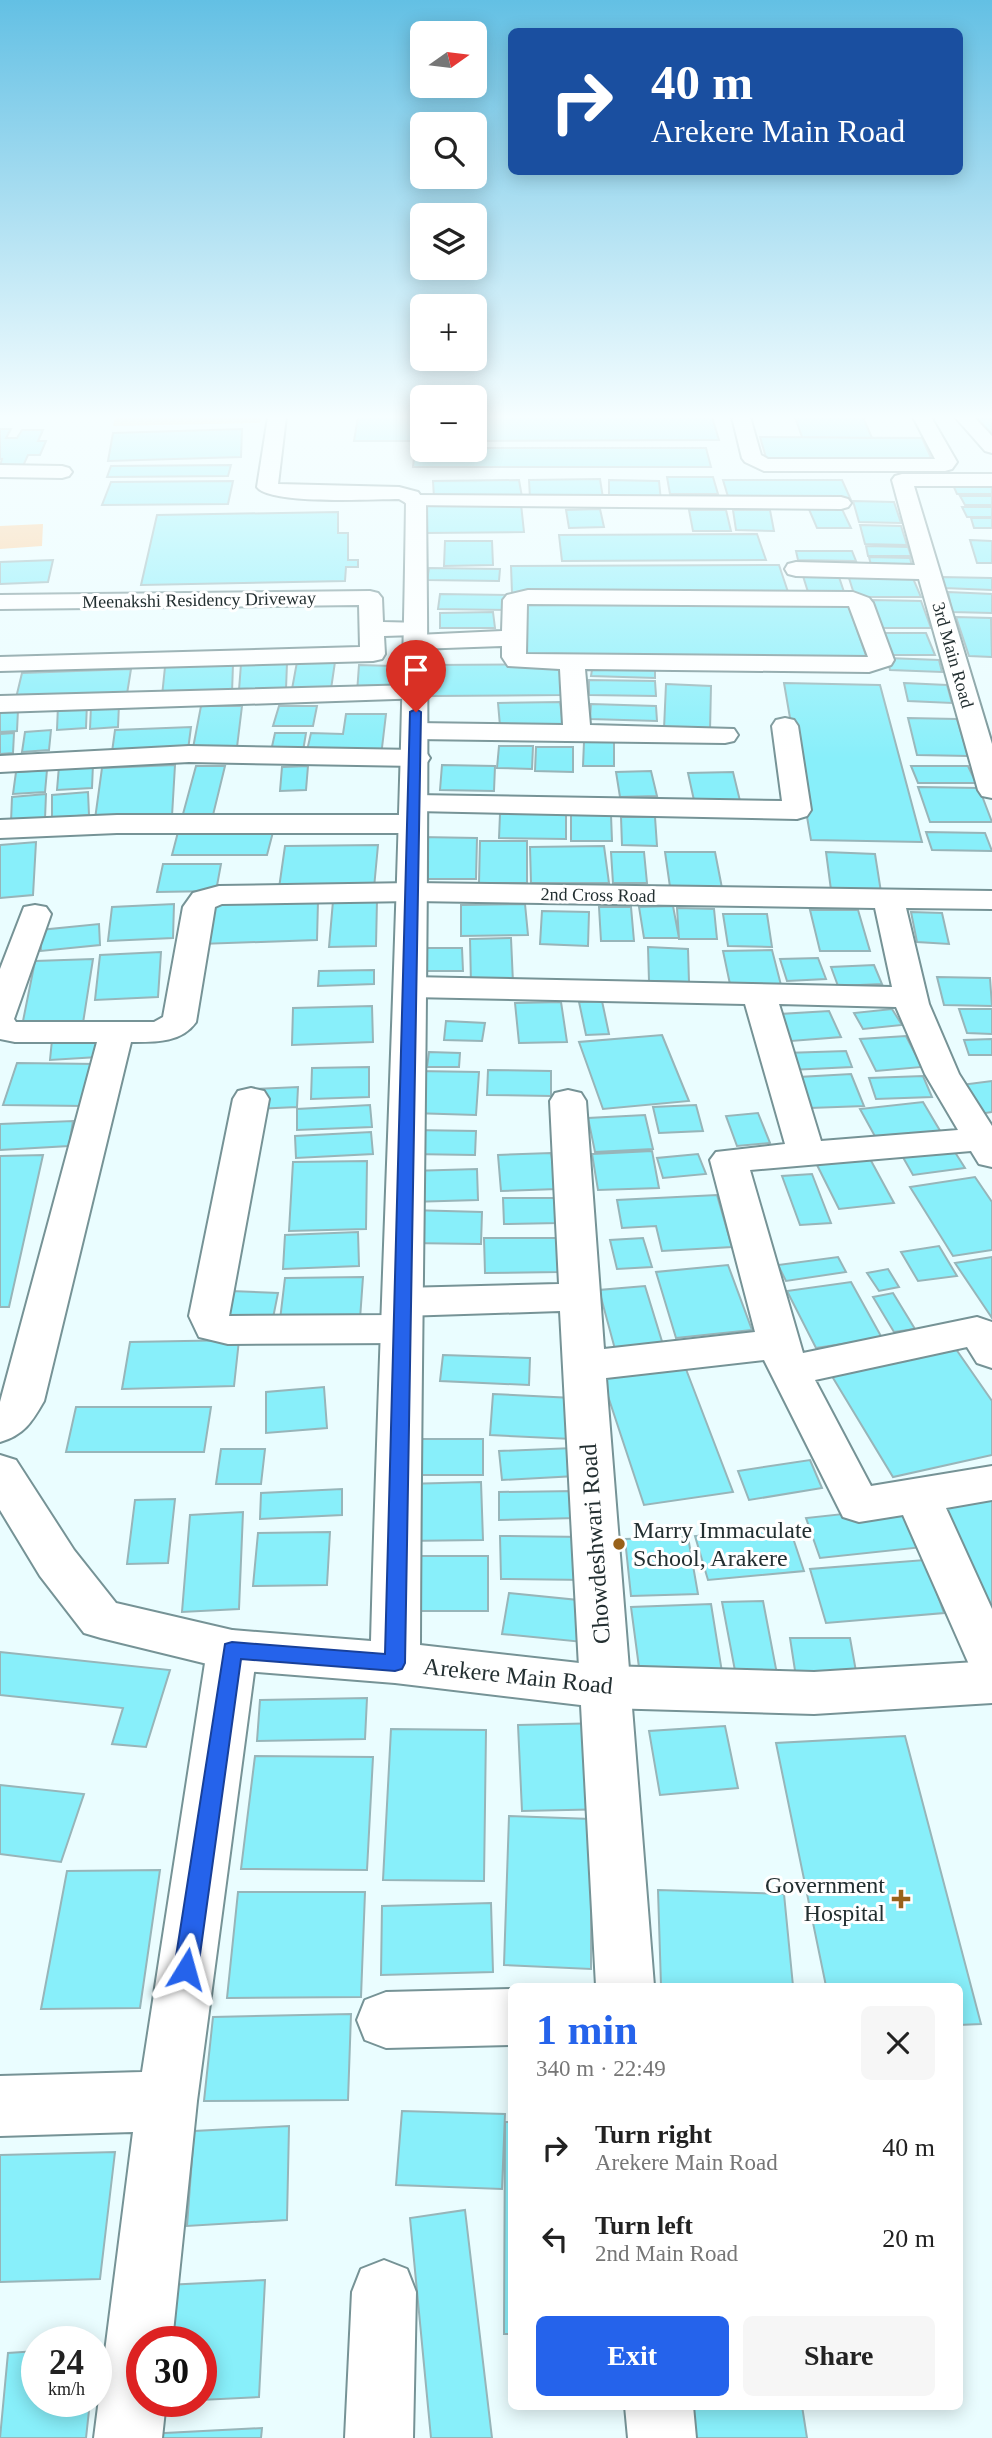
<!DOCTYPE html>
<html lang="en">
<head>
<meta charset="utf-8">
<style>
	:root { --surface:#fff; --page:#f6f6f6; --text:#222; --muted:#767676; --accent:#2563eb }
	body { margin:0; font-family:"Times New Roman",serif; background:var(--page); color:var(--text); height:100vh; display:flex; flex-direction:column; font-size:26px; white-space:nowrap }
	* { box-sizing:border-box; margin:0 }
	p { font-size:23px; color:var(--muted) }
	.icon { flex:none; width:38px; height:38px; fill:none; stroke:currentColor; stroke-width:2; stroke-linecap:round; stroke-linejoin:round }
	.map { position:relative; flex:1; overflow:hidden }
	.drawer { position:absolute; left:508px; top:1983px; width:455px; height:427px; display:flex; flex-direction:column; background:var(--surface); border-radius:10px; box-shadow:0 4px 18px #0003 }
	.drawer>* { flex:none }
	.top-card { position:absolute; left:508px; top:28px; width:455px; height:147px; border-radius:10px; box-shadow:0 4px 18px #0003; background:#1a4fa0; color:#fff; overflow:hidden }
	.needle { width:46px; rotate:76deg }
	.tools { position:absolute; left:410px; top:21px; display:grid; gap:14px }
	.tools a { display:grid; place-items:center; width:77px; height:77px; border-radius:10px; background:var(--surface); box-shadow:0 4px 18px #0003; font-size:35px }
	.speed { position:absolute; left:21px; top:2326px; display:flex; gap:14px; font-size:35px; font-weight:700; text-align:center }
	.speed>* { display:grid; place-content:center; width:91px; height:91px; border-radius:50%; background:var(--surface); box-shadow:0 4px 18px #0003; line-height:1 }
	.speed small { font-size:18px; font-weight:400 }
	.speed .limit { border:10px solid #d22; background:#fff; color:#111 }
	.pin { position:absolute; display:grid; place-items:center; width:60px; height:60px; color:#fff; margin:-72px -30px; border-radius:50% 50% 50% 0; rotate:-45deg; box-shadow:0 0 7px #0007 }
	.pin .icon { rotate:45deg }
	.me { position:absolute; width:77px; margin:-38px; rotate:8deg; stroke-linejoin:round; filter:drop-shadow(0 0 5px #0008) }
	.turn { display:flex; align-items:center; gap:24px; height:147px; padding:0 28px; font-size:32px }
	.turn .icon { width:91px; height:91px; stroke-width:2.5 }
	.turn b { display:block; font-size:49px; line-height:60px }
	.round { display:grid; place-items:center; flex:none; width:74px; height:74px; border-radius:10px; background:var(--page) }
	.head { display:flex; align-items:center; justify-content:space-between; height:119px; padding:0 28px }
	h1 { font-size:42px; font-weight:700; line-height:52px; color:var(--accent) }
	.cta { display:flex; gap:14px; margin-top:auto; padding:14px 28px }
	.cta a { flex:1; height:80px; border-radius:10px; background:var(--accent); color:#fff; font-size:28px; font-weight:700; line-height:80px; text-align:center }
	.cta a+a { background:var(--page); color:var(--text) }
	ul { padding:0; list-style:none }
	li { display:flex; align-items:center; gap:21px; height:91px; padding:0 28px }
	li div { flex:1 }
	li b { display:block; font-size:26px }
	li em { font-style:normal }
	.map>svg:first-child { display:block }
	.green { fill:#ffcd97 }
	.building { fill:#88effa; stroke:#97b5b9; stroke-width:2 }
	.lines { fill:none; stroke-linecap:round; stroke-linejoin:round }
	.minor-casing { stroke:#769396; stroke-width:4 }
	.tertiary-casing { stroke:#769396; stroke-width:4 }
	.minor { fill:#fff; fill-rule:evenodd }
	.tertiary { fill:#fff; fill-rule:evenodd }
	.route { fill:#2563eb; stroke:#184099; stroke-width:2 }
	.poi-dot { fill:#98621a; stroke:#fff; stroke-width:2.5 }
	.labels { text-anchor:middle; stroke-width:6; stroke-linejoin:round; paint-order:stroke }
	.far-street-label { font-size:18px; fill:#232f31; stroke:#fff }
	.near-poi-label { font-size:24px; fill:#232f31; stroke:#fff; text-anchor:start }
	.near-street-label { font-size:24px; fill:#232f31; stroke:#fff }
</style>
</head>
<body>
<div class="map">
<svg width="992" height="2438" viewBox="0 0 992 2438">
	<rect width="100%" height="100%" fill="#eafdff"/>
	<path class="green" d="M115,417h146l-1,6 -147,3z
		M43,524l-1,22 -42,3v-23z"/>
	<path class="building" d="M358,417h64v24h-68z
		M474,417h238l7,23 -245,1z
		M795,417h68l9,21 -70,-1z
		M974,417h18v19z
		M0,429h11l-5,9h11l5,-8h21l-5,11h8l-6,14h-12l-5,11h-23l2,-7h-2z
		M242,429l-1,28 -133,4 5,-28z
		M760,437l162,1 11,24 -166,-1z
		M474,448h232l5,19h-298l2,-18z
		M231,465l-3,11 -121,1 4,-11z
		M667,477h46l5,17h-48z
		M600,479l3,19h-73l-1,-18z
		M519,480l3,17 -88,1 -1,-17z
		M609,480l50,1 2,20 -52,-1z
		M723,480h119l9,20h-122z
		M233,481l-5,23 -126,1 9,-23z
		M953,485l39,1v8h-35z
		M960,496h32v9h-27z
		M853,501l41,1 7,21 -42,-1z
		M521,504l3,28 -98,1 1,-28z
		M808,507h33l10,21h-34z
		M962,507h30v10h-25z
		M600,509l4,18 -35,1 -3,-18z
		M689,510h37l5,21h-38z
		M733,510h37l4,21 -38,-1z
		M338,512v21h10v27h10v7h-12l-1,14 -204,4 16,-70z
		M971,518h21v10h-18z
		M860,525l41,1 6,19 -42,-1z
		M757,534l9,26 -204,1 -3,-26z
		M970,540l22,1v22h-15z
		M445,541h47l1,24 -49,1z
		M866,546l42,1 3,9h-43z
		M796,551h56l4,10 -58,-1z
		M869,557l41,1 3,12 -41,-1z
		M53,560l-5,22 -48,2v-22z
		M779,565l9,27 -276,1 -1,-27z
		M429,568l71,1 -1,12 -72,-1z
		M848,575l64,1 9,21h-66z
		M803,576l36,1 5,15h-36z
		M941,577l51,1v12l-48,-2z
		M948,592l44,2v19l-40,-1z
		M440,594l68,1 -1,15 -69,-1z
		M873,600l48,1 10,27h-50z
		M521,601l326,1 21,59 -346,-1z
		M493,612l2,16h-55v-15z
		M956,617l35,1 1,39 -23,-1z
		M882,633h44l9,22h-46z
		M887,658l52,2 3,12 -52,-2z
		M297,662h38l-4,27h-39z
		M287,663l-1,26 -47,1 2,-26z
		M593,663l62,2v13l-64,-2z
		M233,664l-1,29 -70,3 3,-29z
		M559,664l3,31 -131,1 1,-31z
		M359,665l33,1 -2,25 -33,2z
		M131,669l-4,25 -111,4 6,-25z
		M589,680l66,1 1,15 -67,-1z
		M784,683l96,2 42,157 -111,-2z
		M904,683l43,2 5,18 -44,-2z
		M666,684l45,2 -1,45 -46,-2z
		M560,702l3,23 -63,1 -2,-23z
		M87,703l-1,25 -29,2 1,-25z
		M119,704l-1,23 -28,2 1,-23z
		M591,704l65,2 1,15 -67,-2z
		M201,706h41l-5,41 -44,1z
		M279,706h38l-4,20h-40z
		M18,710l-1,21 -17,1v-21z
		M346,714h40l-5,42 -75,-1 5,-22 32,1z
		M908,718l49,1 11,37 -51,-1z
		M191,727l-3,23 -76,2 3,-22z
		M51,730l-2,20 -27,2 3,-20z
		M14,733l-1,20 -13,1v-20z
		M275,733h31l-3,18h-32z
		M584,742h30v24h-31z
		M499,746h34l-1,23 -35,-1z
		M536,747h37v25l-38,-1z
		M93,764l-1,24 -35,2 2,-24z
		M175,765l-3,51 -77,3 7,-51z
		M442,765l53,1 -1,25 -54,-1z
		M196,766h29l-12,49 -30,-1z
		M308,766l-2,24 -26,1 2,-24z
		M911,766h57l8,17h-58z
		M47,770l-2,22 -32,2 3,-22z
		M651,771l6,25 -37,1 -4,-25z
		M733,772l8,33h-46l-7,-32z
		M918,787l61,1 13,34h-62z
		M88,792l1,23 -37,3v-23z
		M46,794l-1,25 -34,3 1,-25z
		M500,814h66v25l-67,-1z
		M571,815h40l1,26h-41z
		M621,817h34l2,29 -35,-1z
		M178,832h95l-6,23h-95z
		M926,832l59,1 7,18 -60,-1z
		M420,837l57,1 -1,41h-59z
		M480,841h47v42h-48z
		M36,842l-3,53 -33,3v-53z
		M378,845l-4,43h-95l6,-42z
		M604,846l5,37h-78l-1,-36z
		M611,852h33l3,31h-34z
		M665,852h50l7,36 -52,-1z
		M826,852l49,2 6,38 -50,-2z
		M163,864h58l-5,27 -59,1z
		M377,900l-1,46 -47,1 4,-46z
		M318,901l-1,39 -117,4 5,-39z
		M174,904l-1,34 -65,3 4,-34z
		M525,904l3,31 -67,1v-31z
		M673,906l6,32h-35l-5,-31z
		M599,907h32l3,34h-33z
		M677,908l37,1 3,30h-38z
		M810,910h48l12,41h-50z
		M542,911l47,1 -1,34 -48,-2z
		M911,912l31,1 7,31 -32,-2z
		M723,914h44l5,33 -44,-1z
		M99,924l1,21 -59,6 -1,-21z
		M511,938l2,45 -42,1 -1,-45z
		M648,947l40,2 1,33 -40,-1z
		M420,948h42l1,23h-44z
		M772,950l10,39h-51l-8,-38z
		M161,952l-3,45 -63,3 5,-45z
		M818,958l8,21 -39,2 -7,-22z
		M93,959l-10,64 -61,3 13,-65z
		M874,965l8,19 -44,2 -7,-19z
		M374,970v14l-56,2 1,-15z
		M937,977l53,1 2,28 -48,-1z
		M602,1001l7,33 -23,1 -7,-33z
		M561,1002l6,40 -48,1 -4,-40z
		M372,1006l1,36 -81,3 1,-37z
		M892,1009l10,16 -39,4 -9,-16z
		M959,1009h33v25l-25,-1z
		M829,1011l12,26 -50,4 -11,-27z
		M446,1021l39,2 -3,18 -38,-1z
		M662,1035l27,66 -86,8 -24,-67z
		M906,1036l16,31 -46,4 -16,-32z
		M100,1037l-2,20 -48,3 2,-20z
		M992,1039v16h-23l-5,-15z
		M846,1051l6,16 -62,3 -5,-17z
		M429,1052l31,1 -1,14h-32z
		M17,1063l80,1 -12,42 -82,-1z
		M369,1067v30l-58,2 1,-31z
		M488,1070l63,1v25l-64,-1z
		M416,1071l63,1 -3,43 -65,-2z
		M851,1074l13,32 -54,2 -11,-31z
		M923,1076l9,21 -56,2 -7,-21z
		M992,1081v31l-13,2 -18,-29z
		M298,1087l-1,20 -45,2 1,-20z
		M923,1102l19,32 -65,6 -17,-31z
		M370,1105l2,22 -75,3v-21z
		M696,1105l7,26 -44,2 -6,-26z
		M758,1113l12,30 -33,3 -11,-30z
		M645,1115l8,34 -58,3 -7,-34z
		M73,1121l-4,25 -69,4v-26z
		M412,1130l64,1 -1,24 -65,-1z
		M371,1132l2,22 -77,4 -1,-22z
		M951,1146l14,22 -52,7 -13,-23z
		M652,1151l7,37 -61,2 -6,-36z
		M551,1153l6,36 -56,2 -3,-36z
		M698,1154l8,20 -43,4 -6,-20z
		M43,1155l-34,152h-9v-151z
		M869,1157l25,46 -55,6 -23,-46z
		M367,1161l-1,68 -77,2 4,-69z
		M477,1169l1,31 -68,2v-31z
		M812,1174l19,49 -31,2 -18,-49z
		M975,1177l17,25v48l-39,6 -43,-69z
		M717,1195l15,52 -70,4 -6,-25 -34,2 -5,-28z
		M503,1198h55l1,25 -55,1z
		M409,1210l73,2 -1,32 -74,-1z
		M358,1232l1,34 -76,3 2,-34z
		M484,1238h73l2,34 -74,1z
		M643,1238l9,29 -35,2 -7,-29z
		M939,1246l18,30 -39,5 -17,-29z
		M838,1257l8,15 -60,9 -8,-16z
		M992,1257v61l-37,-55z
		M728,1265l24,65 -76,8 -20,-66z
		M888,1269l11,18 -20,4 -12,-18z
		M363,1277l-3,42 -80,1 5,-42z
		M851,1282l31,56 -66,10 -29,-57z
		M645,1286l19,62 -48,5 -17,-63z
		M231,1291l47,2 -6,30 -48,-2z
		M893,1293l22,36 -21,3 -21,-35z
		M239,1340l-5,46 -112,3 8,-47z
		M951,1342l41,59v54l-99,22 -66,-109z
		M443,1355l87,3 -1,27 -89,-4z
		M684,1364l49,128 -89,13 -43,-130z
		M324,1387l3,41 -61,5v-41z
		M493,1394l80,4 -1,41 -82,-4z
		M76,1407h135l-7,45h-138z
		M409,1439h74v36h-75z
		M573,1448l3,28 -74,4 -3,-29z
		M221,1449h44l-4,35h-45z
		M810,1460l12,28 -73,12 -11,-29z
		M481,1482l2,58 -80,1 1,-57z
		M342,1489v26l-82,4 1,-26z
		M575,1491l1,27 -77,2v-28z
		M992,1491v127l-64,-115z
		M175,1499l-7,64 -41,1 8,-64z
		M917,1506l16,40 -113,12 -14,-40z
		M243,1512l-4,97 -57,3 8,-97z
		M789,1526l15,45 -96,9 -13,-44z
		M330,1532l-3,53 -74,1 5,-53z
		M500,1536l85,1 1,43 -85,-1z
		M688,1537l10,57 -67,2 -6,-57z
		M414,1556h74v55h-76z
		M925,1560l19,53 -118,10 -16,-54z
		M509,1593l79,8 -5,41 -81,-8z
		M763,1601l14,73 -41,2 -14,-74z
		M711,1604l11,68 -82,3 -9,-68z
		M790,1638h60l7,39h-61z
		M0,1652l170,18 -24,77 -34,-3 11,-36 -123,-13z
		M367,1698l-2,41 -108,2 3,-41z
		M605,1723l7,86 -90,2 -4,-86z
		M725,1726l13,62 -78,7 -11,-64z
		M391,1729l95,1 -2,151 -101,-1z
		M905,1736l76,288 -22,1v-39h-133l-50,-243z
		M255,1756l118,1 -6,113 -126,-1z
		M0,1785l84,9 -23,68 -61,-8z
		M509,1816l82,3v150l-87,-4z
		M160,1870l-20,138 -99,1 26,-138z
		M658,1890l126,4 9,92h-132z
		M238,1892h127l-4,105 -134,1z
		M491,1903l2,69 -112,3 1,-69z
		M351,2014l-3,86 -144,1 9,-84z
		M402,2111l103,3 -3,75 -106,-4z
		M505,2122h6v212h-7z
		M289,2126l-2,94 -100,6 7,-95z
		M115,2152l-15,127 -100,3v-127z
		M465,2210l27,228h-61l-21,-220z
		M265,2280l-6,117 -58,3v-58h-40l5,-57z
		M37,2351v50h53l-4,37h-86l8,-85z
		M671,2406h131l5,32h-133z
		M262,2428l-1,10h-115v-4z"/>
	<g class="lines">
		<defs>
			<path id="minor" d="M732,417h18l11,38 7,4h167l-22,-42h18l26,45 -5,7 -7,2h-181l-19,-9 -3,-4z
				M955,417h19l18,19v17l-7,-2z
				M0,465l62,1 7,2 3,4 -3,4 -7,2 -62,-1z
				M902,474h90v12h-78l78,258v54l-10,-2 -4,-6 -59,-211 -123,-3 -8,-2 -3,-5 3,-5 8,-2 119,3 -23,-85 3,-4z
				M414,495l427,2 7,2 3,4 -3,4 -7,2 -434,-4 -3,-4 3,-4z
				M528,590l325,2 16,6 4,5 21,57 -3,5 -22,7 -284,-3 5,56 144,4 4,6 -4,6 -9,2 -310,-4 -9,-2 -4,-6 4,-6 9,-2 148,2 -3,-56 -52,-3 -6,-9v-11l-85,3 -9,-2 -3,-5 3,-5 7,-2 -31,1 1,18 -3,5 -9,2 -373,10v-14l360,-10 -1,-42 -359,4v-14l370,-4 8,2 4,5 1,24 40,1 4,5 -4,5 -6,2 85,-4 1,-31 4,-5zM527,604l322,2 19,51 -342,-3z
				M416,685l9,3 4,5 -4,5 -425,14v-16z
				M785,718l9,2 4,6 13,84 -4,6 -10,3 -382,-8 -10,-2 -4,-6 4,-6 10,-2 367,6 -10,-75 4,-6z
				M189,746l227,4 10,2 4,6 -4,6 -10,2 -227,-4 -189,10v-16z
				M117,815h296l10,3 4,6 -4,6 -10,3h-296l-117,5v-18z
				M413,883l579,8v18l-86,-1 23,96 30,70 33,52v41l-13,-3 -8,-13 -221,19 53,183 174,-36 15,5v46l-15,-5 -10,-16 -152,33 56,106 121,-20v34l-46,8 46,101v75l-17,-6 -72,-163 -44,7 -16,-5 -79,-157 -158,18 48,608h-58l-36,-675 -157,5 12,3 6,10 -6,10 -15,4 -172,1 -29,-7 -10,-21 44,-217 5,-8 13,-3 13,3 5,8 -40,217 170,-1 -11,-3 -6,-10 6,-10 14,-4 157,-4 -9,-183 5,-8 13,-3 13,3 5,8 18,248 151,-17 -45,-172 6,-8 69,-8 -40,-140 -335,-7 -12,-3 -4,-7 4,-7 12,-3 482,10 -17,-79 -462,-7 -191,3 -7,3 -19,115c-15,21 -41,20 -65,20l-87,359c-12,21 -20,34 -44,41v-40l97,-360h-82l-15,-3v-70l24,-62 11,-2 11,2 5,7 -37,105 2,3h138l9,-5 20,-110 10,-14 26,-7zM779,1004l117,3 29,67 33,56 -137,11z
				M232,1630l17,6 8,14 -60,451 -25,241h-30v59h24l-4,37h-68l39,-306 -133,4v-60l142,-4 65,-422 8,-14z
				M511,1989v56l-125,3 -21,-8 -8,-20 8,-20 21,-8z
				M384,2260l23,9 9,23 -3,146h-68l7,-146 9,-23z
				M625,2406h68l3,32h-68z"/>
			<path id="tertiary" d="M268,417h18l-8,67 121,3 19,5 8,11c5,381 -5,762 -6,1142l186,21 208,6 178,-11v42l-178,11 -208,-6 -211,-25 -163,-13 -131,-32 -17,-5 -44,-57 -40,-66v-55l16,5 58,90 42,53 116,27 139,11c10,-380 30,-759 35,-1138l-7,-4c-26,0 -129,6 -142,-12z"/>
		</defs>
		<use href="#minor" class="minor-casing"/>
		<use href="#tertiary" class="tertiary-casing"/>
		<use href="#minor" class="minor"/>
		<use href="#tertiary" class="tertiary"/>
	</g>
	<linearGradient id="sky" x2="0" y2="1"><stop stop-color="#63c0e4"/><stop offset="0.55" stop-color="#f6feff"/><stop offset="1" stop-color="#f6feff" stop-opacity="0"/></linearGradient>
	<rect width="992" height="758" fill="url(#sky)"/>
	<path class="route" d="M416,709l5,3 -16,951 -3,6 -7,2 -154,-12 -43,310 -4,8 -8,3 -8,-3 -4,-8 51,-325 7,-2 153,12 25,-942z"/>
	<g class="poi-dot">
		<circle cx="619" cy="1544" r="7"/>
		<path d="M897.5 1888.5h7v7h7v7h-7v7h-7v-7h-7v-7h7z"/>
	</g>
	<g class="labels">
		<g class="far-street-label">
			<text transform="translate(199 600) rotate(-1)" y="6">Meenakshi Residency Driveway</text>
			<text transform="translate(953 655) rotate(74)" y="6">3rd Main Road</text>
			<text transform="translate(598 895) rotate(1)" y="6">2nd Cross Road</text>
		</g>
		<g class="near-poi-label">
			<text x="633" y="1538">Marry Immaculate<tspan x="633" dy="28">School, Arakere</tspan></text>
			<text x="885" y="1893" text-anchor="end">Government<tspan x="885" dy="28">Hospital</tspan></text>
		</g>
		<g class="near-street-label">
			<text transform="translate(595 1544) rotate(-94)" y="8">Chowdeshwari Road</text>
			<text transform="translate(518 1676) rotate(6)" y="8">Arekere Main Road</text>
		</g>
	</g>
</svg>
<div class="tools">
<a><svg class="needle" viewBox="-14 -14 28 28"><path d="M0-13l5 13h-10z" fill="#e53935"/><path d="M0 13l5-13h-10z" fill="#767676"/></svg></a>
<a><svg class="icon" aria-label="search" viewBox="0 0 24 24"><circle cx="10" cy="10" r="6"/><path d="M15 15l6 6"/></svg></a>
<a><svg class="icon" aria-label="layers" viewBox="0 0 24 24"><path d="M12 4l9 5-9 5-9-5zM3 14l9 5 9-5"/></svg></a>
<a>+</a>
<a>−</a>
</div>
<div class="speed"><div>24<small>km/h</small></div><div class="limit">30</div></div>
<div class="pin" style="left:416px;top:712px;background:#d93025"><svg class="icon" aria-label="arrive" viewBox="0 0 24 24"><path d="M6 21V4h12l-3 4 3 4H6"/></svg></div>
<svg class="me" style="left:186px;top:1969px" viewBox="-20 -20 40 40"><path d="M0-17L14 15 0 8-14 15z" fill="#2563eb" stroke="#fff" stroke-width="4"/></svg>
<div class="top-card">
<div class="turn"><svg class="icon" aria-label="right" viewBox="0 0 24 24"><path d="M7 20v-9h11M14 6l5 5-5 5"/></svg><div><b>40 m</b>Arekere Main Road</div></div>
</div>
<section class="drawer">
<div class="head"><div><h1>1 min</h1><p>340 m · 22:49</p></div><a class="round"><svg class="icon" aria-label="close" viewBox="0 0 24 24"><path d="M6 6l12 12M18 6L6 18"/></svg></a></div>
<ul>
<li><svg class="icon" aria-label="right" viewBox="0 0 24 24"><path d="M7 20v-9h11M14 6l5 5-5 5"/></svg><div><b>Turn right</b><p>Arekere Main Road</p></div><em>40 m</em></li>
<li><svg class="icon" aria-label="left" viewBox="0 0 24 24"><path d="M17 20v-9H6M10 6l-5 5 5 5"/></svg><div><b>Turn left</b><p>2nd Main Road</p></div><em>20 m</em></li>
</ul>
<div class="cta"><a>Exit</a><a>Share</a></div>
</section>
</div>
</body>
</html>
